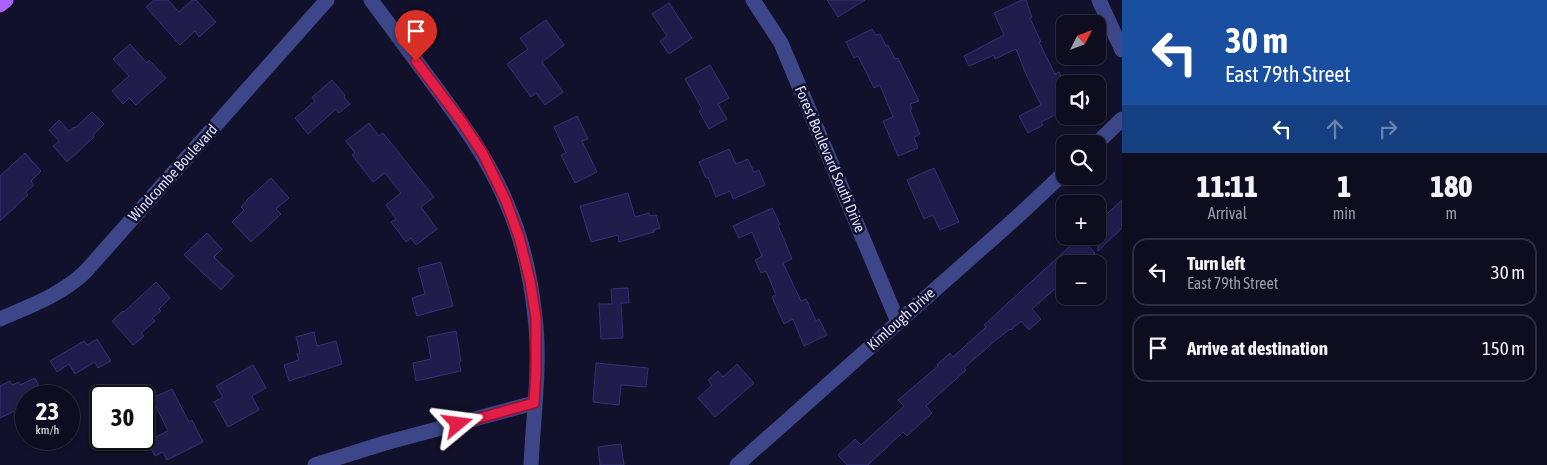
<!DOCTYPE html>
<html lang="en">
<head>
<meta charset="utf-8">
<style>
	:root { --surface:#0e0d20; --page:#1c1b2d; --text:#f1f3f6; --muted:#9b9ca5; --line:#2e2d3e }
	body { margin:0; font-family:"Asap Condensed",sans-serif; background:var(--page); color:var(--text); height:100vh; display:flex; flex-direction:column; font-size:19px; white-space:nowrap }
	* { box-sizing:border-box; margin:0 }
	p { font-size:16px; color:var(--muted) }
	.icon { flex:none; width:28px; height:28px; fill:none; stroke:currentColor; stroke-width:2; stroke-linecap:round; stroke-linejoin:round }
	.map { position:relative; flex:1; overflow:hidden }
	.side { display:flex; flex-direction:column; background:var(--surface); width:425px }
	.side>* { flex:none }
	.hud { background:#1a4fa0; color:#fff; overflow:hidden }
	.needle { width:32px; rotate:48deg }
	.controls { position:absolute; left:1056px; top:15px; display:grid; gap:10px }
	.controls a { display:grid; place-items:center; width:50px; height:50px; border-radius:10px; background:var(--surface); box-shadow:0 1px 4px #0004,0 0 0 1px var(--line); font-size:25px }
	.speed { position:absolute; left:15px; top:385px; display:flex; gap:10px; font-size:25px; font-weight:700; text-align:center }
	.speed>* { display:grid; place-content:center; width:65px; height:65px; border-radius:50%; background:var(--surface); box-shadow:0 1px 4px #0004,0 0 0 1px var(--line); line-height:1 }
	.speed small { font-size:12px; font-weight:400 }
	.speed .limit { border:2px solid #111; border-radius:8px; background:#fff; color:#111 }
	.pin { position:absolute; display:grid; place-items:center; width:42px; height:42px; color:#fff; margin:-51px -21px; border-radius:50% 50% 50% 0; rotate:-45deg; box-shadow:0 0 5px #0007 }
	.pin .icon { rotate:45deg }
	.me { position:absolute; width:55px; margin:-28px; rotate:74deg; stroke-linejoin:round; filter:drop-shadow(0 0 4px #0008) }
	.turn { display:flex; align-items:center; gap:18px; height:105px; padding:0 20px; font-size:22px }
	.turn .icon { width:65px; height:65px; stroke-width:2.5 }
	.turn b { display:block; font-size:35px; line-height:42px }
	.lanes { display:flex; align-items:center; height:48px; padding:0 20px; background:#0003; justify-content:center; gap:25px; direction:ltr }
	.lanes .off { opacity:.35 }
	.eta { display:flex; justify-content:space-evenly; align-items:center; height:85px; text-align:center }
	.eta b { font-size:30px; font-weight:800; line-height:35px }
	ul { padding:0; list-style:none }
	li { display:flex; align-items:center; gap:15px; height:68px; margin:0 10px 8px; padding:0 10px; border:2px solid var(--line); border-radius:15px }
	li div { flex:1 }
	li b { display:block; font-size:19px }
	li em { font-style:normal }
	main { display:flex; flex:1; min-height:0 }
	.map>svg:first-child { display:block }
	.building { fill:#201d4c; stroke:#333077 }
	.lines { fill:none; stroke-linecap:round; stroke-linejoin:round }
	.minor { stroke:#3d4689; stroke-width:15 }
	.major { stroke:#ac63fe; stroke-width:15 }
	.route-casing { stroke:#92132f; stroke-width:12 }
	.route { stroke:#e11d48; stroke-width:9 }
	.labels { text-anchor:middle; stroke-width:5; stroke-linejoin:round; paint-order:stroke }
	.street-label { font-size:15px; fill:#dbddff; stroke:#12112b }
</style>
</head>
<body>
<main>
<div class="map">
<svg width="1122" height="465" viewBox="0 0 1122 465">
	<rect width="100%" height="100%" fill="#12112b"/>
	<path class="building" d="M154,0h14l11,12 13,-12h4l20,22 -17,15 -4,-6 -15,14 -34,-38z
		M827,0h38l-27,17z
		M1022,0h4l6,17 -2,1 11,24h-2l16,32 4,-2 6,12v26l-24,12 2,3 -15,8 -9,-17 22,-11 -15,-31 -10,-25 -21,10 -1,-4 -25,11 -5,-10 40,-21 -10,-22z
		M669,3l23,35 -23,16 -9,-13 7,-5 -15,-22z
		M546,20l18,25 -22,17 21,30 -18,13 -9,-12 -5,4 -24,-33 21,-15 -8,-11z
		M872,29l4,6 4,-1 6,12 2,-1 7,14 3,-1 21,43 -9,3 2,5 -2,1 10,24 -6,3 4,11 -20,8 -15,-35 10,-4 -13,-32 -6,3 -16,-32 -4,2 -8,-16z
		M130,44l17,19 2,-3 17,18 -30,27 -7,-7 -6,6 -11,-13 17,-15 -16,-17z
		M710,65l19,33 -11,6 9,15 -18,10 -10,-18 3,-2 -17,-30z
		M332,80l13,15 -1,2 6,7 -11,9 -3,-4 -28,25 -13,-16 20,-17 -3,-4z
		M92,112l12,12 -11,11 1,2 -27,25 -14,-16 6,-5 -10,-11 10,-10 10,11 5,-4 1,1z
		M577,116l11,23 -6,2 15,31 -22,11 -14,-28 5,-2 -12,-26z
		M369,123l10,13 4,-3 51,64 -13,10 16,22 -21,16 -5,-7 -5,4 -15,-20 5,-3 -10,-14 15,-12 -16,-20 -12,9 -21,-27 3,-2 -9,-12z
		M729,149l7,15 12,-5 6,13 5,-2 6,15 -32,14 -3,-8 -14,6 -8,-20 -2,1 -7,-16z
		M25,153l16,18 -10,10 3,4 -8,7 2,3 -28,26v-45z
		M934,168l25,54 -19,8 -7,-15 -9,4 -17,-39z
		M271,178l18,20 -13,11 5,5 -30,28 -19,-20 12,-12 -3,-3 7,-8z
		M628,193l7,24 14,-4 1,3 6,-1 4,13 -6,2v2l-35,10 -1,-7 -27,7 -11,-36z
		M1122,200v28l-24,23v-29z
		M772,208l8,16 -2,1 14,34 -9,4 18,38 5,-2 10,22 3,-2 8,16 -23,11 -11,-27 -9,5 -12,-27 4,-2 -10,-24 -5,2 -6,-13 7,-4 -10,-24 -13,6 -6,-12z
		M207,233l15,16 -8,8 20,19 -13,14 -37,-35z
		M1080,237l15,16 -12,11h-18v16l-33,29 9,10 -12,11 -8,-9 -10,9 -1,-1 -13,10 -33,29 2,2 -40,36 6,7 -25,23 -4,-4 -35,33h-21l-9,-10 17,-16 6,6 43,-39 -6,-6 40,-34 -1,-1 13,-12 3,4 33,-30 -2,-2z
		M441,262l12,44 -36,10 -5,-18 13,-4 -7,-26z
		M156,282l14,16 -11,11 2,2 -9,7 3,3 -14,12 3,3 -11,9 -21,-24 11,-10 1,1z
		M628,288l1,15h-8l2,35 -22,1 -2,-35h13l-1,-15z
		M456,331l5,30 -2,1 2,9 -45,10 -3,-18 18,-4 -4,-22z
		M314,332l3,14 19,-5 6,23 -53,17 -5,-16 15,-5 -2,-6 3,-1 -4,-16z
		M97,339l14,22 -13,7 -3,-6 -20,12 -6,-10 -12,8 -7,-11 34,-20 3,4z
		M596,363l52,5 -2,19 -25,-2 -2,20 -26,-3z
		M737,364l17,19 -39,34 -17,-19 14,-13 -4,-5 10,-9 5,6z
		M253,365l13,23 -14,8 7,14 -31,17 -14,-25 9,-5 -7,-11z
		M35,378l9,18h-18v10l-26,12v-32l10,-5 2,4 7,-3 1,3z
		M172,389l17,33 3,-2 11,22 -36,18 -4,-8 -8,4 -8,-15 21,-10 -16,-33z
		M621,444l3,21h-24l-2,-18z"/>
	<g class="lines">
		<path class="minor" d="M371,0c21,28 42,57 63,85 28,38 55,75 73,119 16,36 24,75 28,113 6,47 -2,101 -4,148
			M753,0l28,43 117,279
			M1099,0l23,50
			M1096,144l26,-25
			M0,319c30,-13 61,-24 85,-47l242,-272
			M315,465l70,-22 149,-40
			M737,465l280,-248 48,-45"/>
		<path class="major" d="M0,5l6,-5"/>
	</g>
	<g class="lines">
		<defs>
			<path id="route" d="M416,61l46,61 21,32 23,47 13,36 11,44 6,37v54l-2,31 -76,21"/>
		</defs>
		<use href="#route" class="route-casing"/>
		<use href="#route" class="route"/>
	</g>
	<g class="labels">
		<g class="street-label">
			<text transform="translate(830 159) rotate(67)" y="5">Forest Boulevard South Drive</text>
			<text transform="translate(173 173) rotate(-48)" y="5">Windcombe Boulevard</text>
			<text transform="translate(901 319) rotate(-42)" y="5">Kimlough Drive</text>
		</g>
	</g>
</svg>
<div class="controls">
<a><svg class="needle" viewBox="-14 -14 28 28"><path d="M0-13l5 13h-10z" fill="#e53935"/><path d="M0 13l5-13h-10z" fill="#9b9ca5"/></svg></a>
<a><svg class="icon" aria-label="sound" viewBox="0 0 24 24"><path d="M4 9h4l5-4v14l-5-4H4zM17 9q2 3 0 6"/></svg></a>
<a><svg class="icon" aria-label="search" viewBox="0 0 24 24"><circle cx="10" cy="10" r="6"/><path d="M15 15l6 6"/></svg></a>
<a>+</a>
<a>−</a>
</div>
<div class="speed"><div>23<small>km/h</small></div><div class="limit">30</div></div>
<div class="pin" style="left:416px;top:61px;background:#d93025"><svg class="icon" aria-label="arrive" viewBox="0 0 24 24"><path d="M6 21V4h12l-3 4 3 4H6"/></svg></div>
<svg class="me" style="left:458px;top:424px" viewBox="-20 -20 40 40"><path d="M0-17L14 15 0 8-14 15z" fill="#e11d48" stroke="#fff" stroke-width="4"/></svg>
</div>
<section class="side">
<div class="hud">
<div class="turn"><svg class="icon" aria-label="left" viewBox="0 0 24 24"><path d="M17 20v-9H6M10 6l-5 5 5 5"/></svg><div><b>30 m</b>East 79th Street</div></div>
<div class="lanes"><svg class="icon" aria-label="left" viewBox="0 0 24 24"><path d="M17 20v-9H6M10 6l-5 5 5 5"/></svg><svg class="icon off" aria-label="ahead" viewBox="0 0 24 24"><path d="M12 20V5M6 11l6-6 6 6"/></svg><svg class="icon off" aria-label="right" viewBox="0 0 24 24"><path d="M7 20v-9h11M14 6l5 5-5 5"/></svg></div>
</div>
<div class="eta">
<div><b>11:11</b><p>Arrival</p></div>
<div><b>1</b><p>min</p></div>
<div><b>180</b><p>m</p></div>
</div>
<ul>
<li><svg class="icon" aria-label="left" viewBox="0 0 24 24"><path d="M17 20v-9H6M10 6l-5 5 5 5"/></svg><div><b>Turn left</b><p>East 79th Street</p></div><em>30 m</em></li>
<li><svg class="icon" aria-label="arrive" viewBox="0 0 24 24"><path d="M6 21V4h12l-3 4 3 4H6"/></svg><div><b>Arrive at destination</b></div><em>150 m</em></li>
</ul>
</section>
</main>
</body>
</html>
